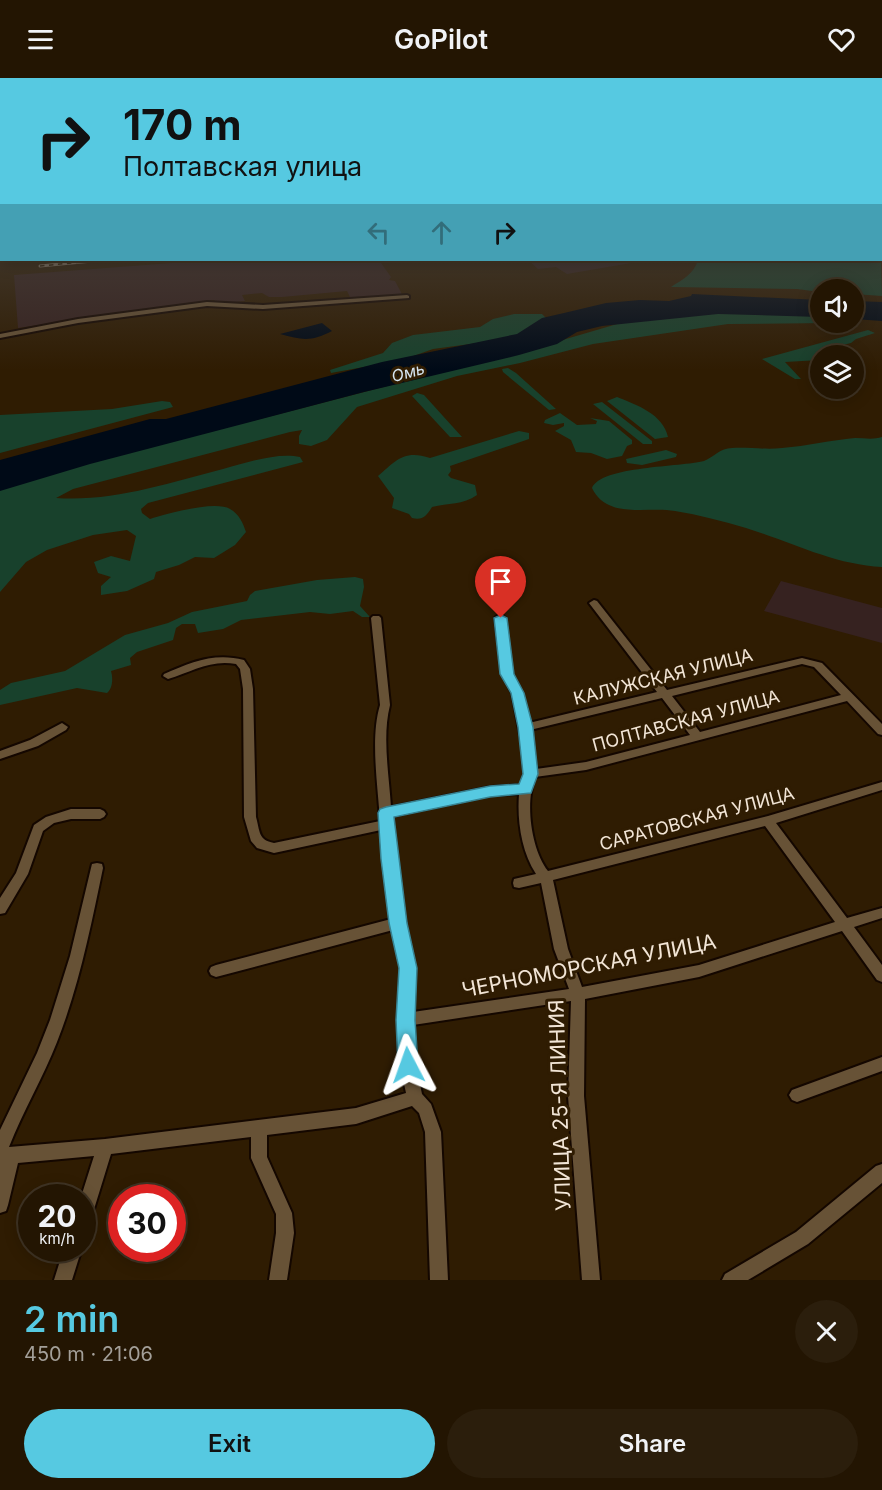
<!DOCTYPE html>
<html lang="en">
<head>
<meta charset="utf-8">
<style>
	:root { --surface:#231502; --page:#2b1e0c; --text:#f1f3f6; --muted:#a39f99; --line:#403424; --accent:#56c9e1 }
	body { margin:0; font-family:Inter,sans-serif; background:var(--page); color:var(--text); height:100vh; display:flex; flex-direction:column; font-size:22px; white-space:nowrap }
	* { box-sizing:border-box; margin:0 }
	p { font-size:20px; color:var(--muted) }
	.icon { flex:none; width:33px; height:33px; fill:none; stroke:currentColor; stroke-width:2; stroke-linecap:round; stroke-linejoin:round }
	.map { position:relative; height:1202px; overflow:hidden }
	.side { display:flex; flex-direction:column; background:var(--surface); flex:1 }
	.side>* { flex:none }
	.hud { position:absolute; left:0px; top:0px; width:882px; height:183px; box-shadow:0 3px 15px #0003,0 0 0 2px var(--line); background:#56c9e1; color:#111; overflow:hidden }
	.fabs { position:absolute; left:810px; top:201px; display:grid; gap:12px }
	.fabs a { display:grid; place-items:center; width:54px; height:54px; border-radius:50%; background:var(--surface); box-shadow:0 3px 15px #0003,0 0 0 2px var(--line); font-size:30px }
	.speed { position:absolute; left:18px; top:1106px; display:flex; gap:12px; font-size:30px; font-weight:700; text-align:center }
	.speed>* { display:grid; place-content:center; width:78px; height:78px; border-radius:50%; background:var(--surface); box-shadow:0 3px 15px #0003,0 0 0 2px var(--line); line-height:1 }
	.speed small { font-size:15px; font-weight:400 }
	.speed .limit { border:9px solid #d22; background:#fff; color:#111 }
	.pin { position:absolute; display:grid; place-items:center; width:51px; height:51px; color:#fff; margin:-62px -26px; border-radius:50% 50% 50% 0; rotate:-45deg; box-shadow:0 0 6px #0007 }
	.pin .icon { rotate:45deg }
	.me { position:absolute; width:66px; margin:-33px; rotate:356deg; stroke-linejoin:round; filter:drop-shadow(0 0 4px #0008) }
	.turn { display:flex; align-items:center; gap:21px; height:126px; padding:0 24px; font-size:27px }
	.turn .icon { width:78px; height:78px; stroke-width:2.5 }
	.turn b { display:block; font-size:42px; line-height:51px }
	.lanes { display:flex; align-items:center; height:57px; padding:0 24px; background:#0003; justify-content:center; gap:30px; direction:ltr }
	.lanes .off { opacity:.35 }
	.round { display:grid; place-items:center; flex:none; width:63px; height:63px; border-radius:32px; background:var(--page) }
	.headline { display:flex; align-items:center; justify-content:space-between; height:102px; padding:0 24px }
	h1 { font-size:36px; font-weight:600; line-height:45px; color:var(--accent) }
	.cta { display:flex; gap:12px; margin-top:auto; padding:12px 24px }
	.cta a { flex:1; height:69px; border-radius:36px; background:var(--accent); color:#111; font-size:24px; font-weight:600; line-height:69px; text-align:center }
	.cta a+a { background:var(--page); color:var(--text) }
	header { display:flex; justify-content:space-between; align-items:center; height:78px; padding:0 24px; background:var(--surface); font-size:27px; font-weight:600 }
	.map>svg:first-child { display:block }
	.industrial { fill:#362220 }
	.green { fill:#18412c }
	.water { fill:#000a17 }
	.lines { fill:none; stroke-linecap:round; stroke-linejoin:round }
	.minor-casing { stroke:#140700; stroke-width:4 }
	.major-casing { stroke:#140700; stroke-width:2 }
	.minor { fill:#675236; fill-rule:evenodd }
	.major { fill:#c26576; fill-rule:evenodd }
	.rail-casing { stroke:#a0907d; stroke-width:3 }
	.rail { stroke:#2f1c02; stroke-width:1.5; stroke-dasharray:4.5; stroke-linecap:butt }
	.route { fill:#56c9e1; stroke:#388392; stroke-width:1.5 }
	.labels { text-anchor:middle; stroke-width:6; stroke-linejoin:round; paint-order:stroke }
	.far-water-label { font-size:16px; font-style:italic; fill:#d7e6f3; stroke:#2f1c02 }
	.street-label { font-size:18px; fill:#f2e5d6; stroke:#2f1c02 }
	.near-street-label { font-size:21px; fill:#f2e5d6; stroke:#2f1c02 }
</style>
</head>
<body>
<header><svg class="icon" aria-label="menu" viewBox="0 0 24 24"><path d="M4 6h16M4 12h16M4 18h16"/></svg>GoPilot<svg class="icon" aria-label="heart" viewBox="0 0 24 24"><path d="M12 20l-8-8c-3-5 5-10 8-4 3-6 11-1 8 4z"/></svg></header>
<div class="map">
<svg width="882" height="1202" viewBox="0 0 882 1202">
	<rect width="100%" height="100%" fill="#2f1c02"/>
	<path class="industrial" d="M211,182h168l12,17 -2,3 6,1 8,15 -52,3 -4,-8 -65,6h-13l-7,-4 -20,2 3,6 -28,3 -3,-4 -196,28 -4,-53z
		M528,182h112l3,1 -76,13 -11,-7 -18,2z
		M781,503l101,27v35l-118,-32z"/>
	<path class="green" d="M881,177l1,41 -28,-2v-4h-34v2l-23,-3 -126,-2c12,-8 23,-13 27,-27h182z
		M712,235l108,2v7l9,1 -101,1 -135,20 -73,19 -63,13 -100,31 -30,33 -16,6 -12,-2v-8l3,-6 -12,2 -217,57 -17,9c57,4 112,-15 167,-29 23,-6 54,-17 77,-12l3,5 -155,41 -7,6 1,4 8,6c16,-5 65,-19 80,-10 9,5 13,14 16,23l-11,13 -21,13 -19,-1 -16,8 -23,7 -2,7 -27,12 -26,4v-9l10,-9 -13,-4 -4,-11 17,-6 19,5 6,-25 -9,-6 -34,5 -46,15 -21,12 -26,30v-106l542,-140 82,-24z
		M514,236h28l5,5 -16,11 -31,10 -67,9 -31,11 -71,13 -1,-3 53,-17 9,-10 21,-8 67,-8 13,-8z
		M868,252l7,3 -19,6 -5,4 -25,6 11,6 -17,1v4l-35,2 16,17h-6l-33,-20z
		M508,290l8,5 40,36 -7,1 -46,-38 -1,-3z
		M417,315l7,2 38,42h-12l-38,-41z
		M617,319c20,8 46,17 51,40l-13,2 -48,-38z
		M162,323l8,1 3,5 -173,46v-38l112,-6z
		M602,324l50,39v3h-9l-50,-40z
		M560,335l17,12 19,-1 1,-3 -7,-3 19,3 23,19v4l-5,2 -5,10 -15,3 -16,-6 -15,-1 -5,-12 -16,-9 9,-5v-3l-11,2 -9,-2 1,-3z
		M519,353l10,2v6l-79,27 1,5 -3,4 3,3 24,7 2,10c-14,10 -29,8 -45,12 -5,8 -9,14 -20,11l-3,-4 -17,-6 2,-10 -16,-22c17,-14 25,-27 52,-18z
		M882,359v130c-47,-2 -91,-25 -136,-39 -23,-7 -47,-13 -71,-17 -27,-5 -68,9 -83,-23 9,-22 89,-21 112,-27 10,-4 16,-13 28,-13 17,-1 34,2 50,0 25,-2 49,-8 73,-10 9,0 18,2 27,-1z
		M666,372l11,4 -1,3 -34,8 -15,-2 -1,-4z
		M355,499l8,2 1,8 -4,19 10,11h-8l-9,-6 -23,3 -20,-2 -69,8 -18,9 -25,4 -3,-9h-13l-6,4 -3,12 -36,12 -7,6 1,7 -20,6c2,7 2,17 -4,22l-30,-5 -77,17v-15l11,-7 54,-12 60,-36 43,-12 24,-11 55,-11 3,-6 5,-4 62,-11z"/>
	<path class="water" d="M692,216l128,6v17l-102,-3 -116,12 -25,6 -20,12 -38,11 -155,37 -274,72 -90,27v-31l150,-41h16l216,-57 135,-28 25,-16 22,-5 42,-10 34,-3 29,1 22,-5z
		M854,223l28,1v19l-28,-2z
		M322,245l10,8c-21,11 -30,9 -52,3z"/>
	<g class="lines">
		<defs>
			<path id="minor" d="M407,217l2,1v2l-146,11 -56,-3 -129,17 -78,15v-4l78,-15 129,-17 56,3z
				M594,522l3,1 70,89 135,-32 20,5 60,61v11l-4,-1 -31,-33 -261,69 -51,7c-10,26 -4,72 13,94l220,-55 114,-34v8l-106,33 71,95 35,-10v10l-28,9 28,38v17l-5,-2 -35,-49 -143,46 -114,22 -1,97 16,184h-18l-14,-184 3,-95 -158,24 3,40 6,29 9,10 10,28 7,148h-18l-5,-148 -6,-19 -7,-7 -56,18 -89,11v22l25,56 2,20 -7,47h-18l7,-47v-19l-25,-56v-21l-140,17 -20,65 -3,6 -6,2v-30h-1l13,-41 -76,7 -10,42 -2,6 -6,2v-83l37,-77 13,-33 20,-64 21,-88 1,-4 5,-1 5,1 1,4c-12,58 -24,118 -46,174 -14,36 -34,69 -48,105l96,-8 251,-31 50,-15 -6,-28 -2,-45 3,-52 -8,-38 -177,47 -5,-2 -2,-4 2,-4 5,-2 175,-46 -10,-89 -107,23 -17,-5 -6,-7 -7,-24 -1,-128 -3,-20 -4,-5c-25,-5 -45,8 -68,15l-5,-3 1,-2c27,-12 51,-22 80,-14l6,9 3,20 3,128c4,14 2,23 18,26l106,-22c-2,-35 -10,-83 0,-116l-9,-87 2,-2h6l2,2 9,87c-8,32 -1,69 1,102l99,-20 31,-2 4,-11 -2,-23 -11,-58 -10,-19 -7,-56 2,-2h6l2,2 7,56 10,19 7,30 128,-31 -68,-89zM802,586l12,3 27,28 -141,37 -28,-36zM662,620l28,37 -104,27 -50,7 -6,-39zM519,716c-2,26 2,57 17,80l-22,5 -1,4 1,4 5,1 22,-5 13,66 15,40 -156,23 2,-44 -10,-45 -13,-107 98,-21zM765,748l70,96 -136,43 -117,22 -14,-38 -15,-69z
				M62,645l6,4 -2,3 -28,16 -38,13v-8l30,-11z
				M71,731h29l4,2 2,3 -2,3 -4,2h-29l-17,4 -11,8 -15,43 -23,39 -5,1v-16l16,-25 18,-48 12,-8z
				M882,979v14l-85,31 -5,-2 -3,-5 3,-5z
				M882,1086v19l-74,61 -60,36h-26l3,-6 71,-42 80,-66z
				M64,1170h18l-10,32h-18z"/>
			<path id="major" d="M2,149v5h-2v-4z"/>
		</defs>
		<use href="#minor" class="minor-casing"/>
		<use href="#major" class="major-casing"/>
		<use href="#minor" class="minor"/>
		<use href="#major" class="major"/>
		<defs>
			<path id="rail" d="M40,188l63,-6"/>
		</defs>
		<use href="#rail" class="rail-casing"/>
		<use href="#rail" class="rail"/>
	</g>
	<linearGradient id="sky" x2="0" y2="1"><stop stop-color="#1a0f01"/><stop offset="0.42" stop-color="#474039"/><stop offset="1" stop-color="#474039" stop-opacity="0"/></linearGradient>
	<rect width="882" height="292" fill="url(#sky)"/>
	<path class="route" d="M501,537l6,3 7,56 10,19 9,34 5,47 -7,19 -41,4 -96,20 13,106 10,45 -2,52 3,45 -3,7 -7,2 -7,-2 -3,-7 -2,-45 3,-52 -10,-45 -8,-64 -3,-46 2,-4 6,-2 104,-21 29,-2 4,-10 -5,-47 -7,-34 -11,-19 -6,-56z"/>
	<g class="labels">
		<g class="far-water-label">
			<text transform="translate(408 294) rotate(-15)" y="6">Омь</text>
		</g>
		<g class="street-label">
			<text transform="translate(663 599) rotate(-14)" y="6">КАЛУЖСКАЯ УЛИЦА</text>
			<text transform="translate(686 643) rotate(-15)" y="6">ПОЛТАВСКАЯ УЛИЦА</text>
			<text transform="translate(697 741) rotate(-15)" y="6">САРАТОВСКАЯ УЛИЦА</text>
		</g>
		<g class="near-street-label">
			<text transform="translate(589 888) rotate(-11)" y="7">ЧЕРНОМОРСКАЯ УЛИЦА</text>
			<text transform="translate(560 1027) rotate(-92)" y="7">УЛИЦА 25-Я ЛИНИЯ</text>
		</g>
	</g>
</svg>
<div class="fabs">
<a><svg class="icon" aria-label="sound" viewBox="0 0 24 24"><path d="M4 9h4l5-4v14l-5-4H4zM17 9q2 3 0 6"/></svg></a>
<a><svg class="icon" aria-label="layers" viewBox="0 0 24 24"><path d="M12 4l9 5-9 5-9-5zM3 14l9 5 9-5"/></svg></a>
</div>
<div class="speed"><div>20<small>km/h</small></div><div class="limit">30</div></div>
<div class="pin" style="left:501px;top:540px;background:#d93025"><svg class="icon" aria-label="arrive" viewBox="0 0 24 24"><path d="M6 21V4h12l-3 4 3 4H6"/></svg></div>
<svg class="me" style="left:408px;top:987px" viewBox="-20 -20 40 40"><path d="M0-17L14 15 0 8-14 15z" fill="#56c9e1" stroke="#fff" stroke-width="4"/></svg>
<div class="hud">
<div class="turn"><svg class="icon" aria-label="right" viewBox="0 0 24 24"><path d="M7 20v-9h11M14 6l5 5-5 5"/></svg><div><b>170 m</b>Полтавская улица</div></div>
<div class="lanes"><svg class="icon off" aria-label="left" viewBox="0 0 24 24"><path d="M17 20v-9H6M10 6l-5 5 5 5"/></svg><svg class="icon off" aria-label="ahead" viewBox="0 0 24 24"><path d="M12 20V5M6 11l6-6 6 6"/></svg><svg class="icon" aria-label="right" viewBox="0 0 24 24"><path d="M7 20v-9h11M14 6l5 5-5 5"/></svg></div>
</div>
</div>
<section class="side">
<div class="headline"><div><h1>2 min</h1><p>450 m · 21:06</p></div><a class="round"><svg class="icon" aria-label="close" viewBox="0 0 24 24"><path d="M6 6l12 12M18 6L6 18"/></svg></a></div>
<div class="cta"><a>Exit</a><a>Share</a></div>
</section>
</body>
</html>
